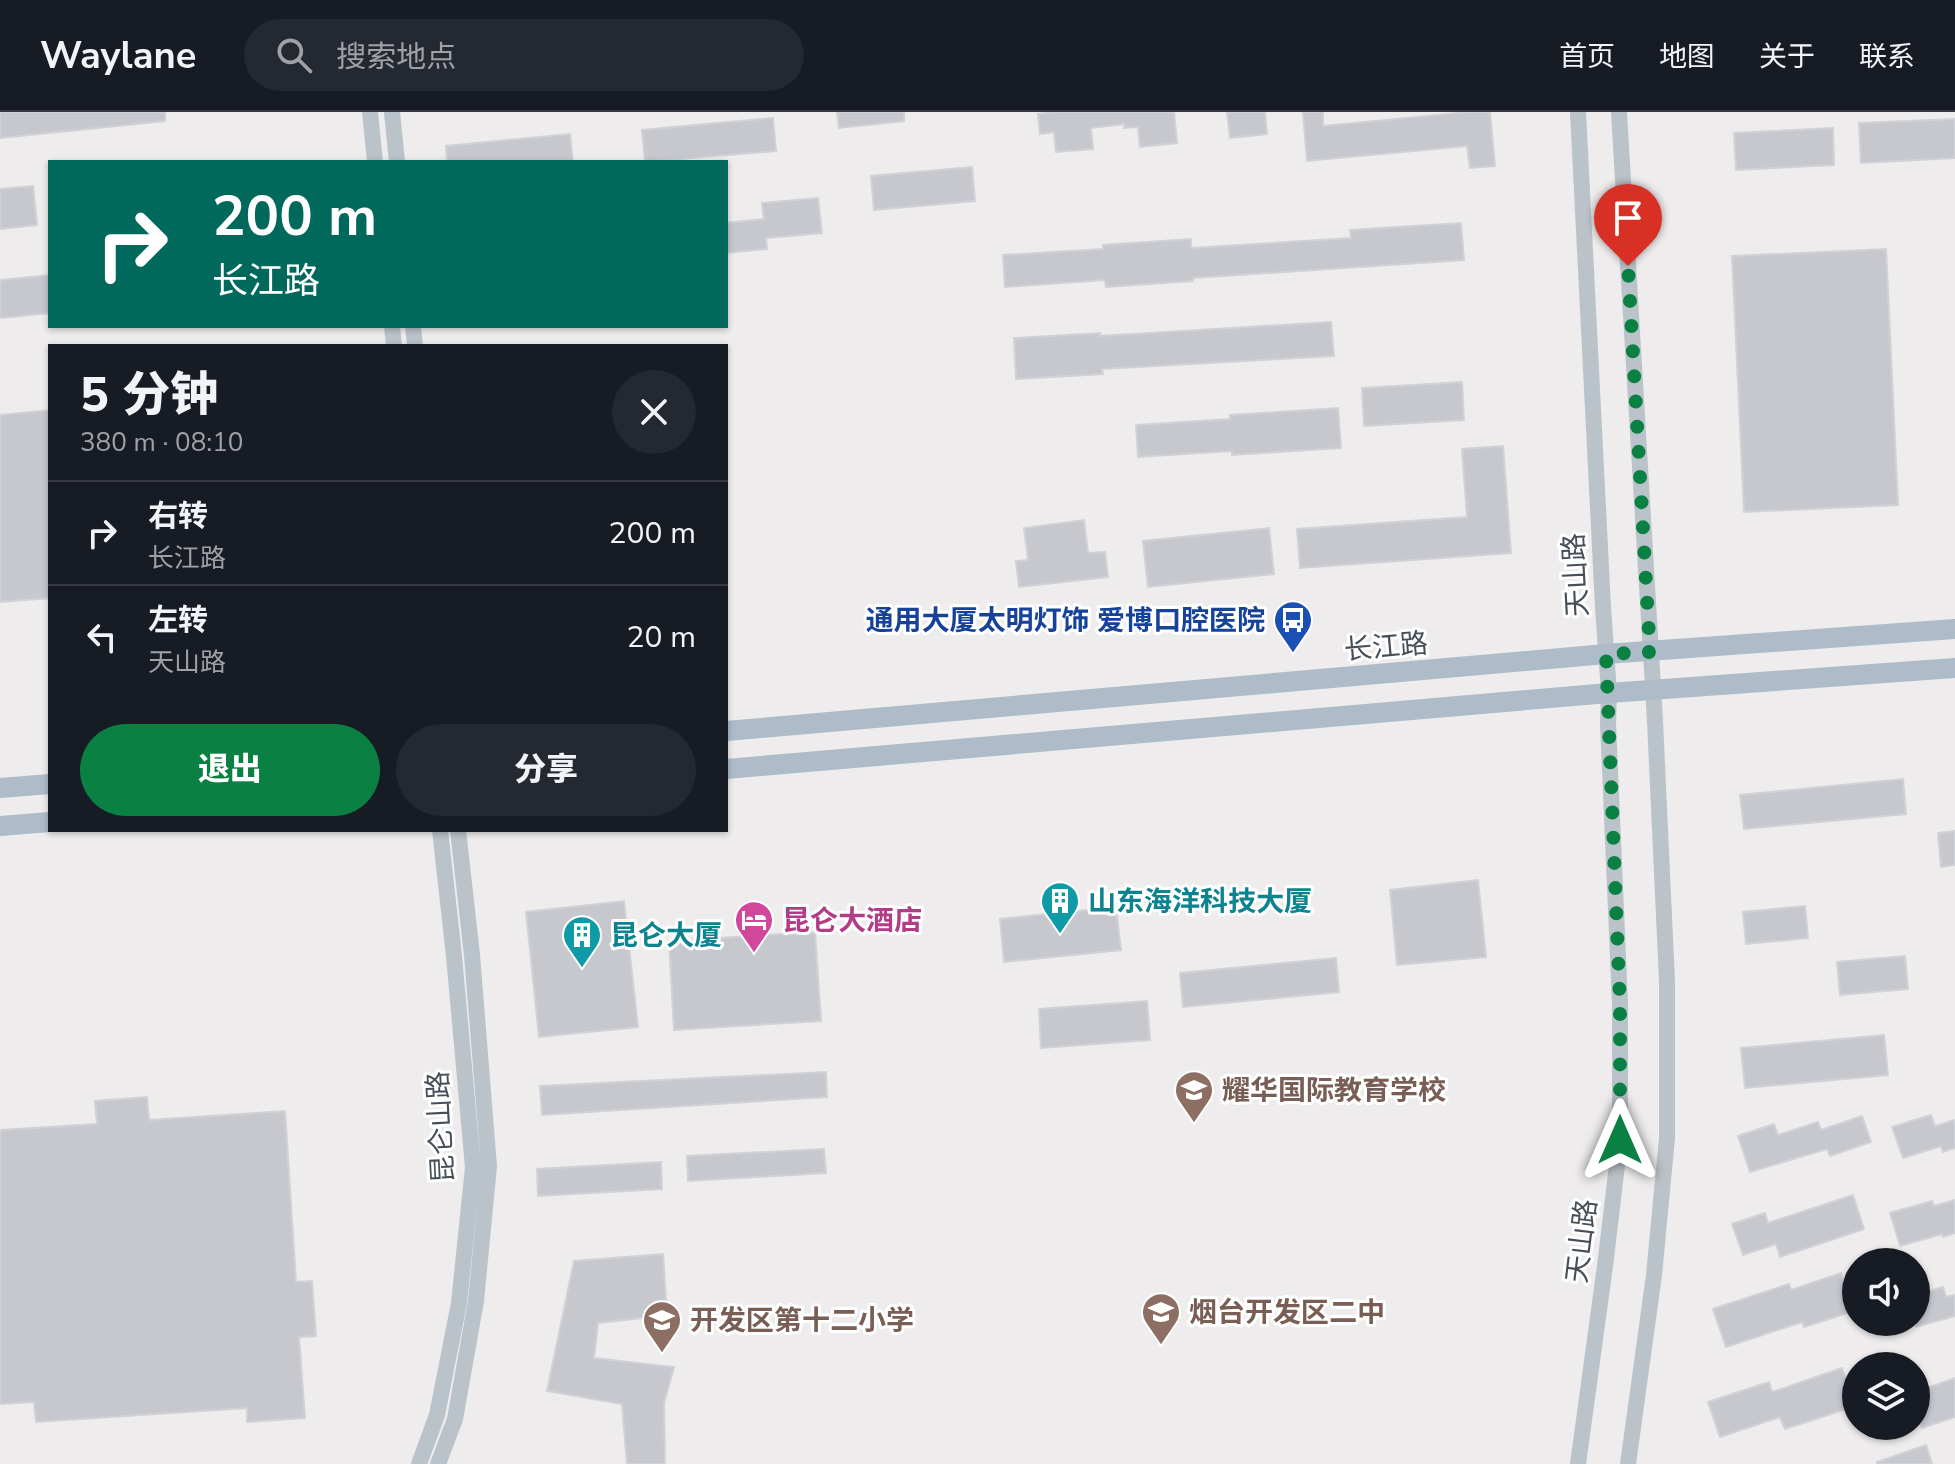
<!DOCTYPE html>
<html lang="zh">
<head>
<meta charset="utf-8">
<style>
	:root { --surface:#171b24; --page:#242831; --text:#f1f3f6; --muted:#9ea1a6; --line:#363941; --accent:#0b8043 }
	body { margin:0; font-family:"Nunito Sans","Noto Sans SC",sans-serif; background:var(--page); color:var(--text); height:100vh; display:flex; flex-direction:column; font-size:30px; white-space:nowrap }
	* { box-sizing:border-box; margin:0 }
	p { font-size:26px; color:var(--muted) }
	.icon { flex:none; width:44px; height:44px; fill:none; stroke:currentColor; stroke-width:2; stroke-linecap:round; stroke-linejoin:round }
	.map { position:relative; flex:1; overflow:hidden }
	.details { position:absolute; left:48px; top:232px; width:680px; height:488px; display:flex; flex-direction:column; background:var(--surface); border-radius:0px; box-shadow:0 2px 6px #0004 }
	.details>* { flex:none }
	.hud { position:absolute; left:48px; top:48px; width:680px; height:168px; border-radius:0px; box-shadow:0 2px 6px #0004; background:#00695c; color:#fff; overflow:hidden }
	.fabs { position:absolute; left:1842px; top:1136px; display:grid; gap:16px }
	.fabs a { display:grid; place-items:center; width:88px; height:88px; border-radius:50%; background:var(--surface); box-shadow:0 2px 6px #0004; font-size:40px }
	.pin { position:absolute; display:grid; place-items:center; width:68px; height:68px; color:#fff; margin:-82px -34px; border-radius:50% 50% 50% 0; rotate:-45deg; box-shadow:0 0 8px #0007 }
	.pin .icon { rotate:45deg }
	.me { position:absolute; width:88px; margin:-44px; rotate:0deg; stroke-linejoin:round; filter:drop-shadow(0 0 6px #0008) }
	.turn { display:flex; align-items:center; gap:28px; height:168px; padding:0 32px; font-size:36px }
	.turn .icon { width:104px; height:104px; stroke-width:2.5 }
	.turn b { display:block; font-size:56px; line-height:68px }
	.round { display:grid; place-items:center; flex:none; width:84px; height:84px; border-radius:42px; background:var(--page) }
	.headline { display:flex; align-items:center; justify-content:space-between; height:136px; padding:0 32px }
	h1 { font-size:48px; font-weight:800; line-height:60px }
	.action { display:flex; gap:16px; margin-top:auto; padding:16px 32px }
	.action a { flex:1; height:92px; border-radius:48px; background:var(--accent); color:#fff; font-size:32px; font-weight:800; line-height:92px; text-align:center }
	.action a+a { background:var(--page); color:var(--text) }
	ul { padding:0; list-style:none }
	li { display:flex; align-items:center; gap:24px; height:104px; padding:0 32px; border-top:2px solid var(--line) }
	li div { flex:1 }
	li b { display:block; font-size:30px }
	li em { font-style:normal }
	header { display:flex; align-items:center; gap:48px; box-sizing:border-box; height:112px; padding:0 40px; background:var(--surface); border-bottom:2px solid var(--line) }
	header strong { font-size:38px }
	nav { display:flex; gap:44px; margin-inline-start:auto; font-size:28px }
	.search { width:560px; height:72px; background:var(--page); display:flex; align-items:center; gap:20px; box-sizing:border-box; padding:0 28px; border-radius:44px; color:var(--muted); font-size:30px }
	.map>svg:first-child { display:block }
	.building { fill:#c7c8ce; stroke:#d0d2d7; stroke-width:2 }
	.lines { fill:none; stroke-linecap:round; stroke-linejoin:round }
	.minor { stroke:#bbc3ca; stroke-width:16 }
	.major { stroke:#aebbc8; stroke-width:20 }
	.route { stroke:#0b8043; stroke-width:14; stroke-dasharray:0 25.2 }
	.labels { text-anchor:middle; stroke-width:6; stroke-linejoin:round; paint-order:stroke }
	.street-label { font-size:28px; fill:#464f57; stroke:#fff }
	.transit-label { font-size:28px; font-weight:bold; fill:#164399; stroke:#fff; text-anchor:end }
	.culture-label { font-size:28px; font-weight:bold; fill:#0d838f; stroke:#fff; text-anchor:start }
	.hotel-label { font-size:28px; font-weight:bold; fill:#b23c85; stroke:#fff; text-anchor:start }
	.education-label { font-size:28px; font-weight:bold; fill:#785e54; stroke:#fff; text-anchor:start }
</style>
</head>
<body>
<header>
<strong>Waylane</strong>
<div class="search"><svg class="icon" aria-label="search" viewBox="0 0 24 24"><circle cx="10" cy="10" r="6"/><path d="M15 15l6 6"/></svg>搜索地点</div>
<nav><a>首页</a><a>地图</a><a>关于</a><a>联系</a></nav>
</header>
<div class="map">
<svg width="1955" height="1352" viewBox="0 0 1955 1352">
	<rect width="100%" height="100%" fill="#eeecec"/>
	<path class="building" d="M0,0h165v9l-165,17z
		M837,0h67v9l-65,7z
		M1054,0h120l3,31 -37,4 -2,-20 -14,1v-4l-33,4 2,21 -37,3 -2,-20 -14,2 -2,-20z
		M1227,0h38l2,22 -37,4z
		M1303,0h20v14l146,-14h21l5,54 -25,2 -3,-22 -160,15z
		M773,6l3,33 -131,11 -3,-32z
		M1955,7v39l-94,5 -2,-40z
		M1833,16l1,37 -98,5 -2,-37z
		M570,22l3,28h-126l-1,-16z
		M972,55l3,34 -101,9 -3,-34z
		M33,74l4,39 -37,4v-40z
		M818,86l4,35 -56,5 1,11 -41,4v-30l38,-4 -2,-16z
		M1461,111l3,37 -271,18v3l-87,6 -1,-7 -100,7 -2,-32 100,-6v-4l88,-6v9l160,-10 -1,-8z
		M1886,137l12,256 -154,7 -12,-256z
		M50,163v38l-50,5v-38z
		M1331,210l3,34 -232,13 1,5 -87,5 -2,-41 86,-5v3z
		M1462,270l2,38 -100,6 -2,-38z
		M1338,296l3,40 -109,7v-4l-94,6 -2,-32 94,-6v-4z
		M50,298v188l-50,4v-187z
		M1503,334l8,107 -211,15 -3,-39 170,-12 -5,-68z
		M1084,408l4,33 17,-1 3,25 -89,10 -3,-26 12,-1 -4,-32z
		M1269,416l5,46 -126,13 -5,-46z
		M1903,667l3,35 -162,15 -4,-34z
		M1955,719v34l-14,2 -3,-34z
		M1478,768l8,77 -89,8 -7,-75z
		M624,789l14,126 -99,10 -13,-125z
		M1805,794l3,32 -62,6 -3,-32z
		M1116,795l5,43 -117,12 -4,-43z
		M815,820l6,89 -147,9 -5,-89z
		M1905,844l3,33 -68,6 -3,-33z
		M1336,846l3,34 -156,15 -3,-34z
		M1147,889l3,39 -109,8 -2,-39z
		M1884,923l4,40 -143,13 -4,-40z
		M826,960l1,25 -285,18 -2,-29z
		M147,985l2,23 136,-9 11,171 16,-1 4,55 -17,1 6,81 -58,4v-14l-211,14 -2,-20 -34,2v-274l97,-6 -2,-23z
		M1931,1003l4,11 20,-6v28l-12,4 -2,-6 -38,12 -11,-31z
		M1862,1004l9,26 -41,14 -3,-7 -77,23 -12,-36 36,-12 4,11 40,-13 3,8z
		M824,1037l2,24 -138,8 -1,-25z
		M661,1050l1,27 -124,7 -1,-27z
		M1853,1083l11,34 -84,28 -4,-13 -33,11 -11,-31 33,-11 3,10z
		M1955,1088v33l-12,4 -1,-3 -42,12 -10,-33 42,-12 2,5z
		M663,1142l4,61 -69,8 -4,35 80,9 -10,36 1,61h-38l-5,-60 -75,-13 27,-130z
		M1841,1161l13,38 -50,16 -2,-5 -76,25 -13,-38 76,-25 2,6z
		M1943,1175l3,10 9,-2v21l-39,11v-32z
		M1842,1256l13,38 -70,23 -5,-12 -60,20 -12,-35 61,-20 3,10z
		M1955,1266v39l-33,11 -6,-17v-19z
		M1926,1333l6,19h-55v-2z"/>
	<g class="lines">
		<path class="minor" d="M370,0l5,50
			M392,0l5,50
			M1578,0l25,495 6,86 -1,30 12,281v136l-15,126 -27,198
			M1619,0l36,609 12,260v157l-13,137 -26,189
			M392,214l2,20
			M413,214l2,20
			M419,1352l18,-49 22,-112 14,-136 -19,-211 -14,-126
			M438,1352l17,-45 21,-118 13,-135 -17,-211 -14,-125"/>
		<path class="major" d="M726,619l880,-77 349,-25
			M726,657l883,-76 346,-25
			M0,676l50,-4
			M0,714l50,-4"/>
	</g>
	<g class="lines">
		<path class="route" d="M1620,1028v-136l-14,-350 44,-2 -22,-386"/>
	</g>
	<defs>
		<symbol id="bus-pin" viewBox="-11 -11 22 30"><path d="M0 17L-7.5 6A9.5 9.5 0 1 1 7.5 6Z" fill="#1a4fb4" stroke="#fff"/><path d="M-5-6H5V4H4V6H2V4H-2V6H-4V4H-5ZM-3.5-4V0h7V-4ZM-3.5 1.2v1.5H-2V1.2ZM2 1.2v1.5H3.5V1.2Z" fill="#fff"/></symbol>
		<symbol id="building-pin" viewBox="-11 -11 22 30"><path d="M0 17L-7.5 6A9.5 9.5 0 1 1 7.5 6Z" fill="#0f9aa8" stroke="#fff"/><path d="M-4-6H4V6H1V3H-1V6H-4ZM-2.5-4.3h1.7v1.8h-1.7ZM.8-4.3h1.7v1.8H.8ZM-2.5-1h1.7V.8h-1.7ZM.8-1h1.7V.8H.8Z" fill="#fff"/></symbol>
		<symbol id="hotel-pin" viewBox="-11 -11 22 30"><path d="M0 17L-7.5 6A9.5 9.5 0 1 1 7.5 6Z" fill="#d1479c" stroke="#fff"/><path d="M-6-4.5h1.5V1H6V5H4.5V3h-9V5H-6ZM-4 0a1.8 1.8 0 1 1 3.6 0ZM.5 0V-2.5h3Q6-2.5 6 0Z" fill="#fff"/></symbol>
		<symbol id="school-pin" viewBox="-11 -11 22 30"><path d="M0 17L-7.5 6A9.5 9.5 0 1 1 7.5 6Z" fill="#8d6e63" stroke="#fff"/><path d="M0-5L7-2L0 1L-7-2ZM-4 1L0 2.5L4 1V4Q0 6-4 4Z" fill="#fff"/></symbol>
	</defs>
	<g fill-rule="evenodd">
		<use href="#bus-pin" x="1271" y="486" width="44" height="60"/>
		<use href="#building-pin" x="1038" y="767" width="44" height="60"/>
		<use href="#hotel-pin" x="732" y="786" width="44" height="60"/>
		<use href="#building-pin" x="560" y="801" width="44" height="60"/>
		<use href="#school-pin" x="1172" y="956" width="44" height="60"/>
		<use href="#school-pin" x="1139" y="1178" width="44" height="60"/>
		<use href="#school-pin" x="640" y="1186" width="44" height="60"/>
	</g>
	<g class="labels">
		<g class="street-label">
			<text transform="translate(1575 463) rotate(-93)" y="10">天山路</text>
			<text transform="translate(1386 534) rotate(-5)" y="10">长江路</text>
			<text transform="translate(440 1015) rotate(-93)" y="10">昆仑山路</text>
			<text transform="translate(1581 1129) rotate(-83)" y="10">天山路</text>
		</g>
		<g class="transit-label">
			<text x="1265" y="518">通用大厦太明灯饰 爱博口腔医院</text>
		</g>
		<g class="culture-label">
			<text x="1088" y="799">山东海洋科技大厦</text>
			<text x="610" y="833">昆仑大厦</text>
		</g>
		<g class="hotel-label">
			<text x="782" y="818">昆仑大酒店</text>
		</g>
		<g class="education-label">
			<text x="1222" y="988">耀华国际教育学校</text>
			<text x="1189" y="1210">烟台开发区二中</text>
			<text x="690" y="1218">开发区第十二小学</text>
		</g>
	</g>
</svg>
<div class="fabs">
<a><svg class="icon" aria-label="sound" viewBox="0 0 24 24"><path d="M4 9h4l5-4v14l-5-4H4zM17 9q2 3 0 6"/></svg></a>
<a><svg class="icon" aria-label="layers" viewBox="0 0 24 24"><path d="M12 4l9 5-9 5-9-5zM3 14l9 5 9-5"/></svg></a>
</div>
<div class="pin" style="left:1628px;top:154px;background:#d93025"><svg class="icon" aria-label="arrive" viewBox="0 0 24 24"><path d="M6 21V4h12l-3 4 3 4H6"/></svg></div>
<svg class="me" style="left:1620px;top:1028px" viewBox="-20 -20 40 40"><path d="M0-17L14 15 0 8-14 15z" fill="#0b8043" stroke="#fff" stroke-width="4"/></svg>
<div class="hud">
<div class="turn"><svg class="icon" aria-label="right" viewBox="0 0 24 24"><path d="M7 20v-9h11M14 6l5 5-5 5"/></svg><div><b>200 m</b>长江路</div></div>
</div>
<section class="details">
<div class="headline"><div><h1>5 分钟</h1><p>380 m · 08:10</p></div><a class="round"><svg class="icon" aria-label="close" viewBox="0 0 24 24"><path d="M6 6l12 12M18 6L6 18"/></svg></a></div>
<ul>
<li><svg class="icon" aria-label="right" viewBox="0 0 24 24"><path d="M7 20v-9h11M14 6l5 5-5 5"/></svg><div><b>右转</b><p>长江路</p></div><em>200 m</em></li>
<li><svg class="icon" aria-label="left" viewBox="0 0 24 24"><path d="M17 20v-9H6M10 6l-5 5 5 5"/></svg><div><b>左转</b><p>天山路</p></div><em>20 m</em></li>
</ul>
<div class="action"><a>退出</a><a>分享</a></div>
</section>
</div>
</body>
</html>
